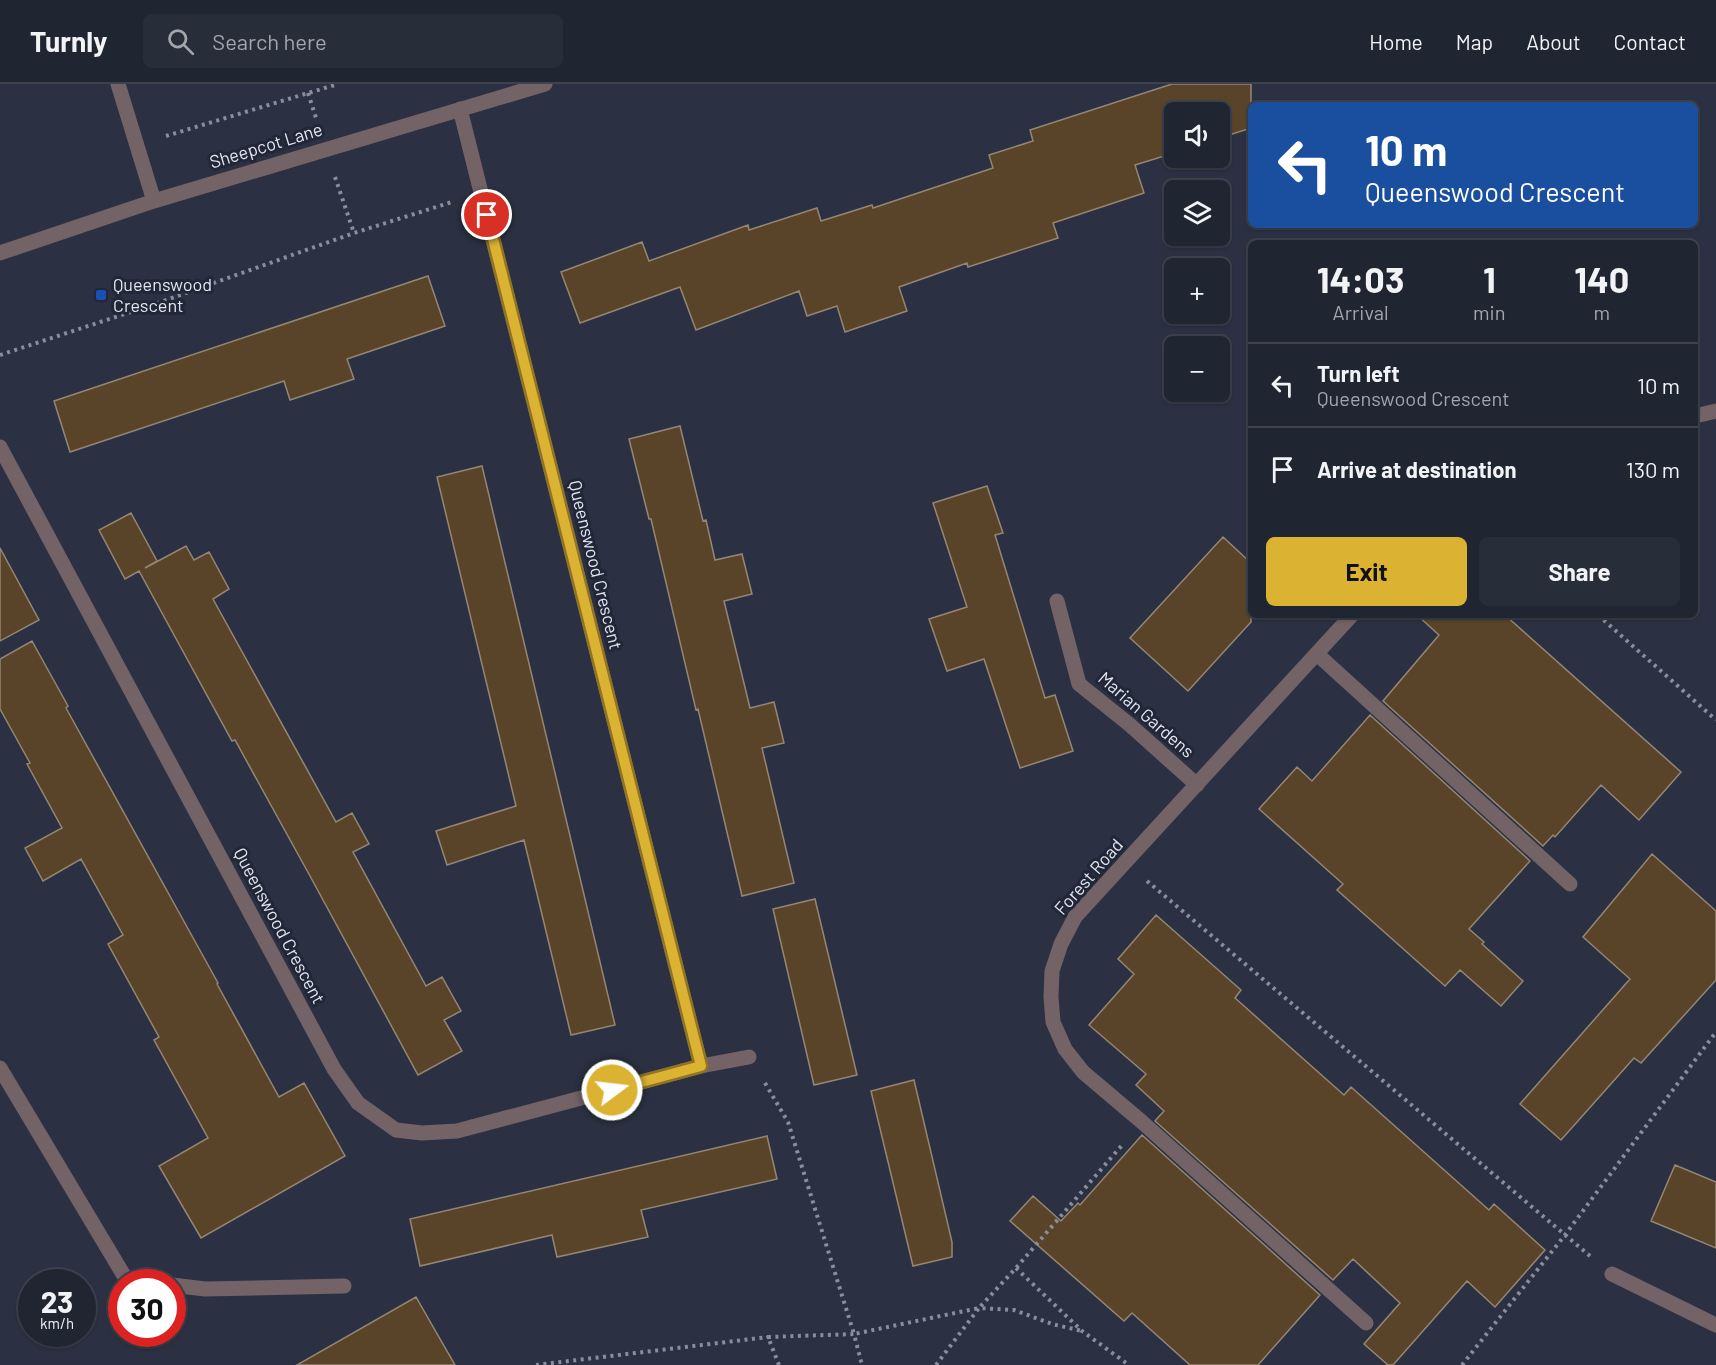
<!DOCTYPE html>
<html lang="en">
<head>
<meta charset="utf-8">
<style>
	:root { --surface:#202532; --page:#282d3a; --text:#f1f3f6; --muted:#a2a5ac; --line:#3d424d; --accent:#dcb233 }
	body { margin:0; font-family:Barlow,sans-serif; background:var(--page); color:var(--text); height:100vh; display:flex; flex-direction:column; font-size:22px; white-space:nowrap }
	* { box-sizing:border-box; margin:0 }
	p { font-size:20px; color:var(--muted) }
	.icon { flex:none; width:33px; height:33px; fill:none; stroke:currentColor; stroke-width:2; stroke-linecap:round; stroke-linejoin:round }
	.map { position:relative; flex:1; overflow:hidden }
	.details { position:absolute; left:1248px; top:156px; width:450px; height:378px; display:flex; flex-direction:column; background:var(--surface); border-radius:9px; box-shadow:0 2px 4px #0004,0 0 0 2px var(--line) }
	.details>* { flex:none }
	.guide { position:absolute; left:1248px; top:18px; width:450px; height:126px; border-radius:9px; box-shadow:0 2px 4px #0004,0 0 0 2px var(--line); background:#1a4fa0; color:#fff; overflow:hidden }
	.buttons { position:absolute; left:1164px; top:18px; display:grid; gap:12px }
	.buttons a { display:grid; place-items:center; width:66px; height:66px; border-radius:9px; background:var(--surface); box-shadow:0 2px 4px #0004,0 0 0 2px var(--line); font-size:30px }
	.speed { position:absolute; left:18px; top:1185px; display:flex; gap:12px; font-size:30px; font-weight:700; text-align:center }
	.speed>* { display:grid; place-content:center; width:78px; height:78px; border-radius:50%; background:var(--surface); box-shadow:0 2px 4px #0004,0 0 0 2px var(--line); line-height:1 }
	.speed small { font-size:15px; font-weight:400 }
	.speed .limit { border:9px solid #d22; background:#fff; color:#111 }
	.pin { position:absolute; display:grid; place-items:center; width:51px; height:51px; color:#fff; margin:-26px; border:3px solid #fff; border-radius:50%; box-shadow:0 2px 6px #0007 }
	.me { position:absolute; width:66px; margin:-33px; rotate:75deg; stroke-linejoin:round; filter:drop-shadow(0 0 4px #0008) }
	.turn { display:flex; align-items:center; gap:21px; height:126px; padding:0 18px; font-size:27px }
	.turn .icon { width:78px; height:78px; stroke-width:2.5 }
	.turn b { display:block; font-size:42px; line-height:51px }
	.eta { display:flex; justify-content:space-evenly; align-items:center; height:102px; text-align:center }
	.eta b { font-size:36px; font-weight:700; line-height:42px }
	.action { display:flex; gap:12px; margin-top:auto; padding:12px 18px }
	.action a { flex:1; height:69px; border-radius:9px; background:var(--accent); color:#111; font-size:24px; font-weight:700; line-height:69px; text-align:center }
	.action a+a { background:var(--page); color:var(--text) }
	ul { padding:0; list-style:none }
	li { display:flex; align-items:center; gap:18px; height:84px; padding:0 18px; border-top:2px solid var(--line) }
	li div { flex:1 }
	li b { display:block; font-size:22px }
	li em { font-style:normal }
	header { display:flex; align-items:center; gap:36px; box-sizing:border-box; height:84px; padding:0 30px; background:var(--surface); border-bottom:2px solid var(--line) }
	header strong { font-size:28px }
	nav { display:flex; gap:33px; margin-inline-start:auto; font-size:21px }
	.search { width:420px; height:54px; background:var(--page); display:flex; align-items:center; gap:15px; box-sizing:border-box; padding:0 21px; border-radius:9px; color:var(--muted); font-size:22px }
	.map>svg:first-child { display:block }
	.building { fill:#594429; stroke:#958674; stroke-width:1.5 }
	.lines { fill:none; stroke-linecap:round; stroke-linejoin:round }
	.path { stroke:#888e9c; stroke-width:4; stroke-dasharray:3 4.5; stroke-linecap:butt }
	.minor { stroke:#736266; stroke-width:15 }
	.route-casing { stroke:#8f7421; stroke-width:15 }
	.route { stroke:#dcb233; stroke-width:10 }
	.transit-dot { fill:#1a4fb4; stroke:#212737; stroke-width:2 }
	.labels { text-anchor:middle; stroke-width:6; stroke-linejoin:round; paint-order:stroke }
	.street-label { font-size:18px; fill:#e1e6f1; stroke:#212737 }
	.poi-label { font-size:18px; fill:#e1e6f1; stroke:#212737; text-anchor:start }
</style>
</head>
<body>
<header>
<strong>Turnly</strong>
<div class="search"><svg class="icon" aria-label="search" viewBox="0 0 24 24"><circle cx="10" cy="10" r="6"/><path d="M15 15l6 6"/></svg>Search here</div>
<nav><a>Home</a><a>Map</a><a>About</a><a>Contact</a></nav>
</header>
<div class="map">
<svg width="1716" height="1281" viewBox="0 0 1716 1281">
	<rect width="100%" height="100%" fill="#2b3142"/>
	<path class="building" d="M1172,0h79v44l-31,10v-26h-46v41l-39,12 9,28 -91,30 5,15 -90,29 -1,-4 -68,24 8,24 -62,21 -8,-26 -30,10 -8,-25 -103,39 -16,-43 -100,36 -19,-51 81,-30 7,19 99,-36 1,5 68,-22 4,13 51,-16 1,3 120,-40 -4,-13 44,-14 -3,-11z
		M428,192l17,50 -98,33 7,20 -64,21 -6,-19 -214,71 -16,-51z
		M680,342l23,95 3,-1 9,40 27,-6 10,40 -28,7 26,107 24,-6 10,41 -22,5 32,135 -52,13 -44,-187 -2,1 -45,-191h-2l-20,-80z
		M482,382l133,559 -44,10 -47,-195 -77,25 -11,-34 80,-25 -79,-329z
		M987,402l16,47 -8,2 50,163 10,-3 18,56 -53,17 -36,-109 -37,12 -18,-52 38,-12 -34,-104z
		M131,429l26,48 -12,7 41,-22 8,14 15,-8 20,37 -16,10 123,223 16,-9 17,31 -16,8 73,134 16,-9 19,34 -17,9 18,31 -44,24 -108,-199 -75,-136 -3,1 -93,-170 -14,8 -26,-49z
		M1223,453l28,26v59l-63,69 -58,-53z
		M0,464l39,72 -39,21z
		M1417,531h88l176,157 -42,48 -38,-35 -46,52 -2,-2 -10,11 -160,-145 56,-66z
		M32,557l36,65 -2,2 136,246 16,29 -1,1 62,113 25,-14 41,73 -144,82 -42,-72 49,-28 -54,-98 5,-3 -51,-93 15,-9 -42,-76 -38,22 -18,-33 37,-20 -35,-64 3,-1 -30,-54v-50z
		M1370,631l160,146 -61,68 15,13 -2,2 41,37 -22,25 -41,-36 -15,16 -108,-96 6,-6 -84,-75 38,-42 15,14z
		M1652,770l64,57v69l-75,83 -7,-5 -73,82 -41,-36 110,-125 -47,-42z
		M815,815l42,176 -43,10 -41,-176z
		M1156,831l85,75 -6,8 109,97 7,-8 138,123 5,-6 51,46 -50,57 -28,-26 -74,84h-5l-24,-21 36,-41 -47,-44 -20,21 -178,-159 9,-10 -28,-26 10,-11 -57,-49 45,-51 -16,-15z
		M914,996l38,162v15l-39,9 -42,-175z
		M1142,1051l178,160 -62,70h-68l-58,-52 -8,8 -114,-100 23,-25 28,25 17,-18 2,2z
		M767,1052l10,43 -136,31 7,27 -91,20 -5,-22 -132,31 -10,-47z
		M1675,1081l41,17v66l-65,-27z
		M416,1213l39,68h-158z"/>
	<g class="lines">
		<path class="path" d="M308,9l9,28
			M166,52l172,-52
			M335,93l19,56
			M0,271l152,-50 202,-72 98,-31
			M1598,531l118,105
			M1147,797l443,375
			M765,999l23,39 66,212 125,-26 37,-40 107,-124
			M1016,1184l66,63 47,34
			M536,1281l232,-28
			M779,1281l-11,-28 86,-3 8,31
			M936,1281l43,-57 35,2 38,14 30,7
			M1462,1281l103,-130 151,-203"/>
		<path class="minor" d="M118,0l36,117
			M0,169l154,-52 391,-117
			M1695,332l21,-5
			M0,363l334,622 24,34 38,27 26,3 35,-2 244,-65 -241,-957
			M1057,517l22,83 51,41 67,60
			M1352,531l-277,302 -14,27 -9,27 -1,26 2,25 12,27 18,23 59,50 224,201
			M1317,570l253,230
			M701,982l48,-9
			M0,984l126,211 29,3
			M1612,1190l104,51
			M172,1201l33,4 139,-3"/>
	</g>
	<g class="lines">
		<defs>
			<path id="route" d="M487,131l214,851 -89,24"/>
		</defs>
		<use href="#route" class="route-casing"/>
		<use href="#route" class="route"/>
	</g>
	<rect class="transit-dot" x="95" y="205" width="12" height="12" rx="3"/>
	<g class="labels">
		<g class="street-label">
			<text transform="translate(266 62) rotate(-17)" y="6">Sheepcot Lane</text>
			<text transform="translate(595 481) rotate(76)" y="6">Queenswood Crescent</text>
			<text transform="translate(1146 631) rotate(41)" y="6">Marian Gardens</text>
			<text transform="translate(1089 793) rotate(-49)" y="6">Forest Road</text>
			<text transform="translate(279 842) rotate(62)" y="6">Queenswood Crescent</text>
		</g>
		<g class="poi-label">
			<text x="113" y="207">Queenswood<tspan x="113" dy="21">Crescent</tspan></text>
		</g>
	</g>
</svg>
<div class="buttons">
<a><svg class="icon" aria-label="sound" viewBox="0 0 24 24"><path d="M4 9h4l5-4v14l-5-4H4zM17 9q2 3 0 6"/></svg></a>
<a><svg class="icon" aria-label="layers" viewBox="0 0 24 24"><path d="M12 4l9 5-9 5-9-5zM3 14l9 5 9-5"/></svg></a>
<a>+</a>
<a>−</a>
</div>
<div class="speed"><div>23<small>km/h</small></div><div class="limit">30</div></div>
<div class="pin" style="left:487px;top:131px;background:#d93025"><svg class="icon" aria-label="arrive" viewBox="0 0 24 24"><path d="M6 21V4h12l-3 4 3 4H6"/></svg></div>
<svg class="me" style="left:612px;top:1006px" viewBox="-20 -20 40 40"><circle r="17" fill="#dcb233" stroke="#fff" stroke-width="3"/><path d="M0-11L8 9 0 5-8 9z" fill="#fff"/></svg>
<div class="guide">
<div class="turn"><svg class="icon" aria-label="left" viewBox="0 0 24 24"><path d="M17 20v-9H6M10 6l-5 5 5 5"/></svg><div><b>10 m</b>Queenswood Crescent</div></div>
</div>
<section class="details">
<div class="eta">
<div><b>14:03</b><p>Arrival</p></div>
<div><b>1</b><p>min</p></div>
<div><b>140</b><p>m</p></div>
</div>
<ul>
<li><svg class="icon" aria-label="left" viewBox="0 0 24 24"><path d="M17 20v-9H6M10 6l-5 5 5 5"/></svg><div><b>Turn left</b><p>Queenswood Crescent</p></div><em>10 m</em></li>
<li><svg class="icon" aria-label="arrive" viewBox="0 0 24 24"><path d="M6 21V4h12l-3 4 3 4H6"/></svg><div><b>Arrive at destination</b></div><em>130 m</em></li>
</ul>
<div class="action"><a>Exit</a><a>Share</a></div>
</section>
</div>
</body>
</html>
